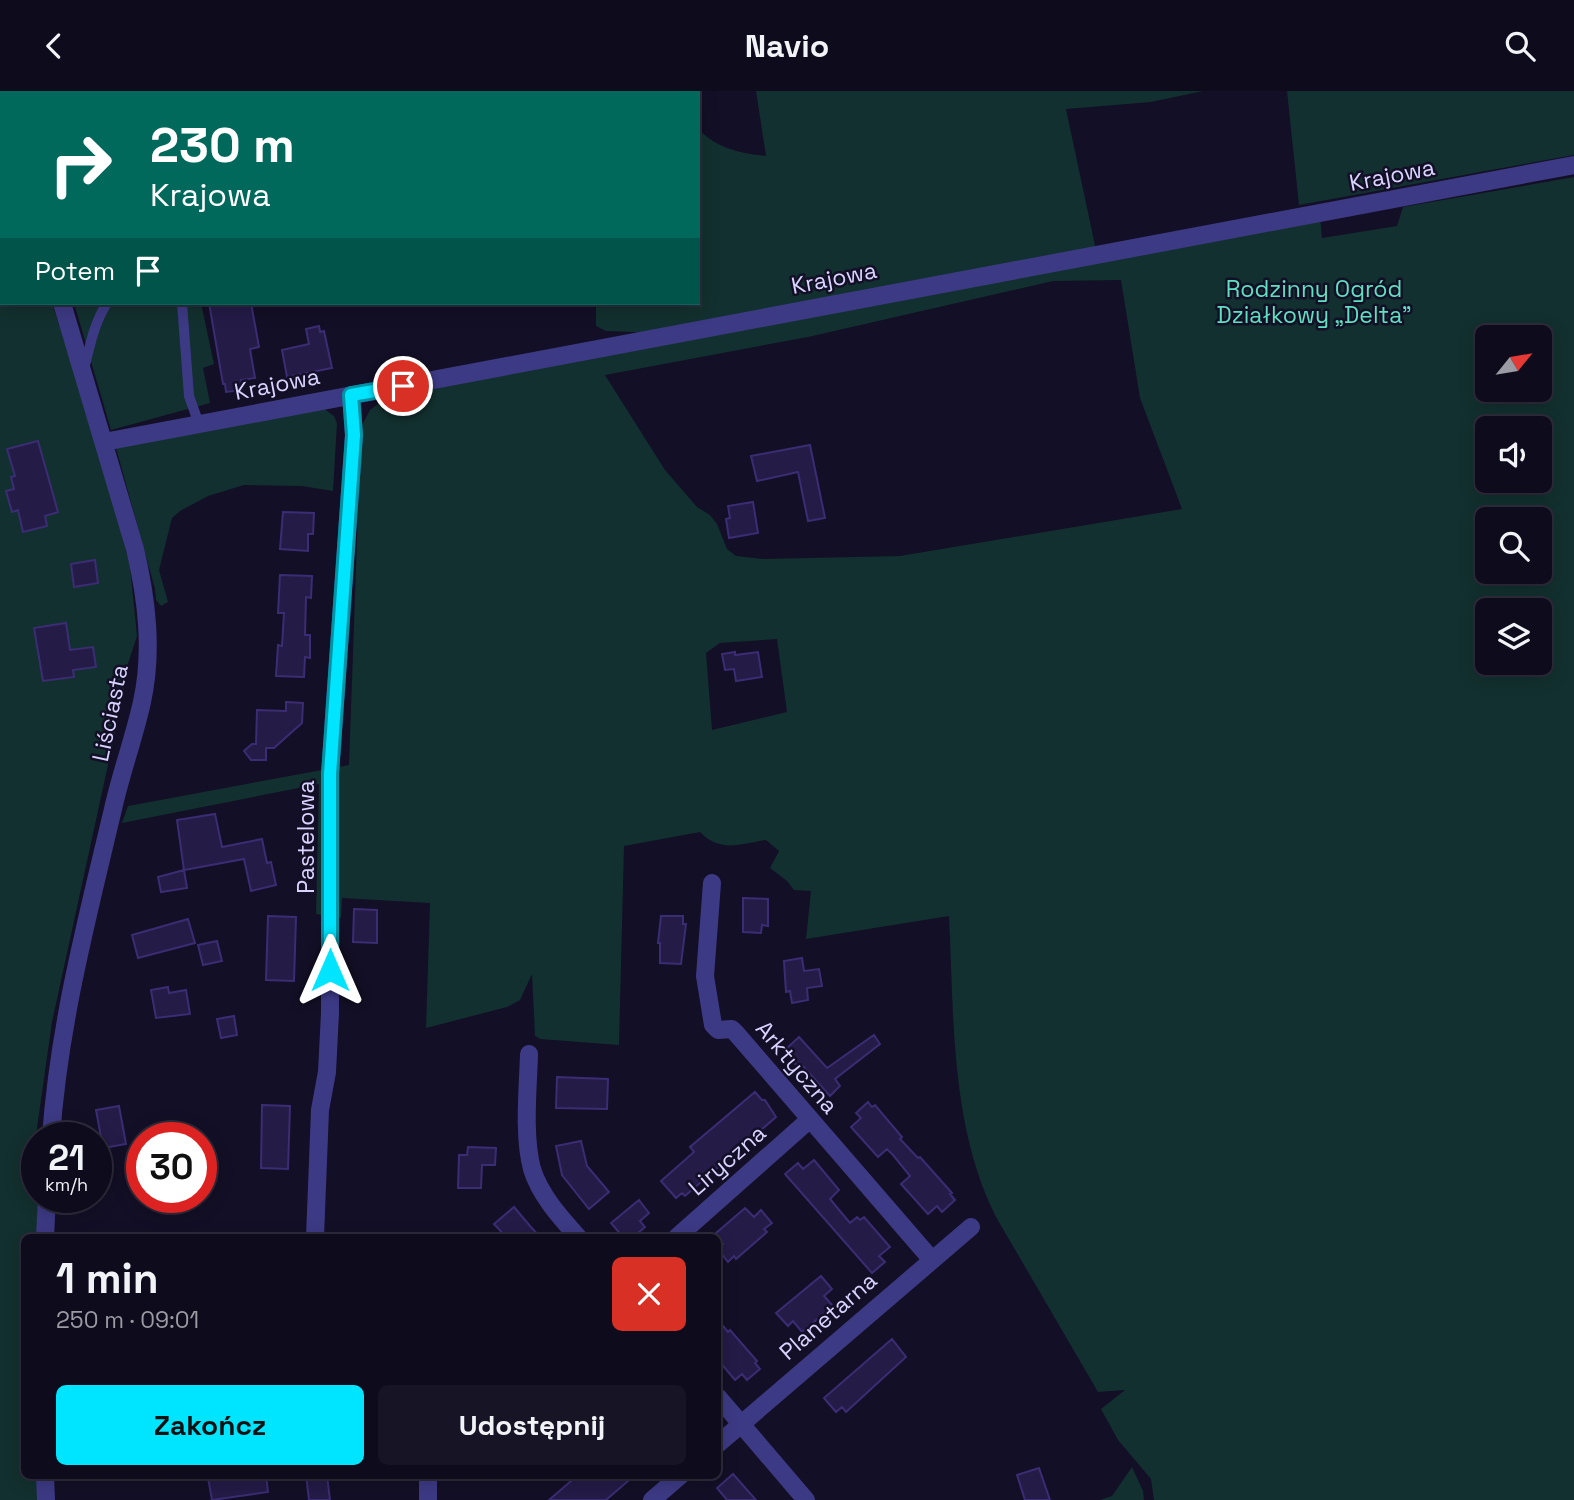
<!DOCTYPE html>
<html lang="pl">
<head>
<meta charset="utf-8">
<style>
	:root { --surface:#0e0b1c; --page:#171425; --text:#f1f3f6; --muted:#9b9ba3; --line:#2e2b3b; --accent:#00e5ff }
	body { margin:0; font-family:"Space Grotesk",sans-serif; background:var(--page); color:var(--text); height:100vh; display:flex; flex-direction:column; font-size:26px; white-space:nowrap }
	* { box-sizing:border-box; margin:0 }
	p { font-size:23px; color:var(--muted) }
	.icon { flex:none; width:38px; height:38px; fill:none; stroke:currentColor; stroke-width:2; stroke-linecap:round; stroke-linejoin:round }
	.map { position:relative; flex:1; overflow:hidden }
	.drawer { position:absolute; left:21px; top:1143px; width:700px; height:245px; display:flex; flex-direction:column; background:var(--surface); border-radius:10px; box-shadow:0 4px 18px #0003,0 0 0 2px var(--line) }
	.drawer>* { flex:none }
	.banner { position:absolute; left:0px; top:0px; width:700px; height:214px; box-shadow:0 4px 18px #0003,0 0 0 2px var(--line); background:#00695c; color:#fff; overflow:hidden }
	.needle { width:46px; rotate:60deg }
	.tools { position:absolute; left:1475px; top:234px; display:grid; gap:14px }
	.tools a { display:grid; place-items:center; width:77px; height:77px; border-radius:10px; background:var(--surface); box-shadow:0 4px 18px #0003,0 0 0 2px var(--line); font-size:35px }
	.speed { position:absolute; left:21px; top:1031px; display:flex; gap:14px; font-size:35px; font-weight:700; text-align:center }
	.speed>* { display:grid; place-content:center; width:91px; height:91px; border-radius:50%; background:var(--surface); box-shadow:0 4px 18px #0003,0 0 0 2px var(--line); line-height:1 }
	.speed small { font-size:18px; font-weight:400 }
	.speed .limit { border:10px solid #d22; background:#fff; color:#111 }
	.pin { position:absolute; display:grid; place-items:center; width:60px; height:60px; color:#fff; margin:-30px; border:4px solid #fff; border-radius:50%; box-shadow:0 2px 7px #0007 }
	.me { position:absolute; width:77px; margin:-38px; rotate:0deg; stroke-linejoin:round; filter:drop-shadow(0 0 5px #0008) }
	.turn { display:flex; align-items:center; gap:24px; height:147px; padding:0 35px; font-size:32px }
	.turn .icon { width:91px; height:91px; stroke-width:2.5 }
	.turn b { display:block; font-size:49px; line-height:60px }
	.then { display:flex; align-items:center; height:66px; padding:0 35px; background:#0003; gap:14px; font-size:26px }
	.round { display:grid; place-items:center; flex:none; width:74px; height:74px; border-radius:10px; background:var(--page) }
	.headline { display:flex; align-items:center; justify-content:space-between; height:119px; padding:0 35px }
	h1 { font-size:42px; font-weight:600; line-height:52px }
	.primary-button { display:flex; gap:14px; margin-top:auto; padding:14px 35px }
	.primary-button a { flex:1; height:80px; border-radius:10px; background:var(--accent); color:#111; font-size:28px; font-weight:600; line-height:80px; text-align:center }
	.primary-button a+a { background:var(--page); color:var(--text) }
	header { display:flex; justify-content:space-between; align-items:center; height:91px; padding:0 35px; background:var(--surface); font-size:32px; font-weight:600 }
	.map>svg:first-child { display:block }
	.green { fill:#12302f; fill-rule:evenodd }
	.building { fill:#241b47; stroke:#3b2d73; stroke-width:2 }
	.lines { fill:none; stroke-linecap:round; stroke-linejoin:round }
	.lane { stroke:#3d3a85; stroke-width:10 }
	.street { stroke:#3d3a85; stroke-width:18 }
	.route-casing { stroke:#0095a6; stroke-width:18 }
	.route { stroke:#00e5ff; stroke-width:12 }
	.labels { text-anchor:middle; stroke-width:5; stroke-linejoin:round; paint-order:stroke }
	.street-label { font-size:23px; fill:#d9d4ff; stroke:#130f26 }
	.park-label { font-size:23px; fill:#5fe0c0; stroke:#130f26 }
</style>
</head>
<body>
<header><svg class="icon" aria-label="back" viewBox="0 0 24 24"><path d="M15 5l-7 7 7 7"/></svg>Navio<svg class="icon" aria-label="search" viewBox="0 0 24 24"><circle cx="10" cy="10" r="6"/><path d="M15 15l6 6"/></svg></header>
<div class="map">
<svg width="1574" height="1409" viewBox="0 0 1574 1409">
	<rect width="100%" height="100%" fill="#130f26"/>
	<path class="green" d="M756,0h447l-52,11 -85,7 30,141 -438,83 -52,-2 -10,-5v-23h102v-175c16,20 45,26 68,28z
		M1287,0h287v64l-275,50z
		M0,39l2,173h50l47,144 31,119 7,70 -12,37 -2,23 -71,326 -15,106v69h2l1,40h-16v238h16v25h-40z
		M1574,86v1323h-420l-3,-21 -33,-39 -17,-31 24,-19 -27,2 -102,-175c-46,-92 -42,-201 -47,-301l-143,23 5,-48 -17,-1 -7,-9 -17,-13 9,-17 -13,-11c-25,4 -46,13 -66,-8l-76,14 -5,199 -79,-6 -5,-3 -3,-62 -12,26 -13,7 -81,21 4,-125 -88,-5 -1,20 -25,-4 3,-130 -197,39 6,-17 221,-41 12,-338 9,-17 16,-12 934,-182 2,22 75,-12 6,-19zM1121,189l19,118 42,111 -282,47 -136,3 -28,-3 -9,-7 -10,-25 -7,-9 -13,-8 -32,-37 -60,-95 203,-38 245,-56zM1488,247h52v52h-52zM1488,338h52v52h-52zM1488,429h52v52h-52zM1488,520h52v52h-52zM777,548l10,73 -75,18 -6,-77 14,-10z
		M74,212h127l13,61 -11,4 7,35 -99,27z
		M323,317l11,8 3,7 -4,68 -31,-5 -58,-1 -36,11 -28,15 -8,7 -13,52 9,32 -7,4 -5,-6 -1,-11 -39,-141z
		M1132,1376l11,24 1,9h-44l12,-4z"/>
	<path class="building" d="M209,212h42l8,44 -9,2 5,29 -14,2 2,10 -17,2 -1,-8h-2z
		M319,235l1,6 4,-1 8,37 -45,9 -5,-27 27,-6 -3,-15z
		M38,350l20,71 -13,4 2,10 -24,6 -5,-22 -6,2 -6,-21 8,-2 -3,-12 4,-1 -8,-27z
		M810,354l15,73 -17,3 -10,-49 -41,9 -6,-25z
		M753,411l5,31 -29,5 -3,-19 4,-1 -2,-12z
		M283,421l31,1 -1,21h-5v17l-28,-2z
		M95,469l3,23 -24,4 -3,-23z
		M280,484l32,1 -1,22 -5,-1 -1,38h5v23l-5,-1 -1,20 -28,-1 2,-31 4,1 2,-33h-6z
		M66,532l4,27 23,-3 3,20 -23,3 1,7 -31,4 -9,-53z
		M735,561v3l23,-3 4,25 -26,4 -2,-12 -9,1 -3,-16z
		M286,611l17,1 -1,20 -28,25h-8v12h-15l-7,-9 8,-7h4l1,-34 29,1z
		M215,723l7,33 40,-8 5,24 4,-1 5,23 -25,6 -7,-32 -60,11 3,18 -26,4 -3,-15 26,-7 -7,-50z
		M743,807l25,1v27l-6,-1 -1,8 -18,-1z
		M354,818l23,1v33l-24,-1z
		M268,825l28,1 -2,64 -28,-1z
		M661,825h22v8h3l-5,40 -21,-1v-20h-2z
		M188,828l7,24 -57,15 -6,-23z
		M217,850l5,20 -19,4 -5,-20z
		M802,867l2,13 15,-2 3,17 -15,2 1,12 -16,3 -2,-12 -4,1 -2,-31z
		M168,896l1,6 17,-3 4,24 -34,4 -5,-28z
		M234,925l3,19 -16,3 -4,-19z
		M874,944l6,9 -45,35 5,7 -10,10 -30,-33 -3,3 -10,-12 3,-2 -3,-4 12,-11 28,31z
		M557,986l51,2 -1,30 -51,-1z
		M755,1001l7,8h3l11,17 -91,79 -3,-3 -6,5 -15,-17 33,-29 -4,-5z
		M868,1011l4,5 3,-2 27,32 -2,2 18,19 2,-1 32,36 -2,1 5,6 -13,12 -5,-6 -9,8 -27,-30 9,-8 -17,-21 -6,-6 -9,8 -27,-30 10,-9 -5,-5z
		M262,1014l28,1 -2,63 -27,-1z
		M119,1015l7,38 -23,4 -7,-38z
		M581,1050l6,25 22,26 -20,17 -27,-34 -6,-29z
		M468,1056l28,1 -1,17h-13l-1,23h-23l1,-33h8z
		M814,1069l25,30 -9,9 20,24 7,-6 3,3 4,-3 26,30 -11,9 6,6 -13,11 -87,-99 13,-11 5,6z
		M639,1109l10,13 -9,8 5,6 -12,10h-10l-12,-14z
		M514,1116l16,19 10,11h-34l-12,-13z
		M745,1117l9,9 7,-7 11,13 -8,6 3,3 -31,27 -2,-3 -6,6 -10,-13 5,-5 -8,-10z
		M821,1185l11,13 -8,7 9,10 -31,26 -9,-11 -5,5 -12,-13z
		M718,1229l10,12 2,-2 27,31 -2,2 5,6 -13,11 -5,-6 -7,6 -17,-20z
		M892,1248l14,18 -60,55 -4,-5 -6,5 -12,-14z
		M1039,1377l11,32h-25l-8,-25z
		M733,1383l23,26h-29l-10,-12z
		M226,1384h40l2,17 -56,8 -4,-22z
		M306,1384h21l3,25h-21z
		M578,1384h57l-29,25h-57z"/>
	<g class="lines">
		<path class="lane" d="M253,0l1,2
			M152,2l3,-2
			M182,212l7,93 10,28
			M84,278c6,-23 10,-46 23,-66"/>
		<path class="street" d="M0,5l2,6
			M104,351l1470,-277
			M712,792l-7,93 8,49 5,5 14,-1 3,3 197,228
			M529,963c-1,35 -6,81 3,115 8,26 28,48 46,68
			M51,1046c8,-113 36,-218 62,-328 8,-36 21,-71 29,-107 11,-51 5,-102 -7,-153l-73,-246
			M45,1146l2,-40
			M315,1146l5,-127 7,-38 3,-59v-239l24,-339 -3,-40
			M677,1146l132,-117
			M718,1306l88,103
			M718,1353l253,-217
			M45,1384l1,25
			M428,1409v-25
			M652,1409l29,-25"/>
	</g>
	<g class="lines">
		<defs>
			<path id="route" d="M330,879v-196l24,-339 -3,-40 52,-9"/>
		</defs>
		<use href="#route" class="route-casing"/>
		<use href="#route" class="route"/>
	</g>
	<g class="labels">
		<g class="street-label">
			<text transform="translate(1392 84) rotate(-11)" y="8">Krajowa</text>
			<text transform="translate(834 187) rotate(-11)" y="8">Krajowa</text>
			<text transform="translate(277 293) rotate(-11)" y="8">Krajowa</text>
			<text transform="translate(110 622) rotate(-78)" y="8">Liściasta</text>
			<text transform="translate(306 746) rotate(-90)" y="8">Pastelowa</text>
			<text transform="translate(797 976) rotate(50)" y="8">Arktyczna</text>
			<text transform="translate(727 1069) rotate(-41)" y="8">Liryczna</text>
			<text transform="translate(828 1225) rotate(-41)" y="8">Planetarna</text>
		</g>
		<g class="park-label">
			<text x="1314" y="206">Rodzinny Ogród<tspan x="1314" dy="26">Działkowy „Delta”</tspan></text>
		</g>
	</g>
</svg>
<div class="tools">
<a><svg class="needle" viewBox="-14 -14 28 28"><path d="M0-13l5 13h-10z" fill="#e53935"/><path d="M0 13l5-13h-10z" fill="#9b9ba3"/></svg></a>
<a><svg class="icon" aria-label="sound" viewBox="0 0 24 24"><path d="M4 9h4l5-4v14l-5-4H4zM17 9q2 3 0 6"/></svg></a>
<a><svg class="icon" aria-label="search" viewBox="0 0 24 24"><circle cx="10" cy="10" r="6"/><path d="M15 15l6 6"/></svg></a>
<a><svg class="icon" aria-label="layers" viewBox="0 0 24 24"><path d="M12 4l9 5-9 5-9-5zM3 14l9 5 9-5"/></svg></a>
</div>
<div class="speed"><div>21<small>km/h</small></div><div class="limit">30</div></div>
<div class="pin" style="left:403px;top:295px;background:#d93025"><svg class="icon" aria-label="arrive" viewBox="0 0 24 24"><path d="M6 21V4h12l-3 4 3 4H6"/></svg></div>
<svg class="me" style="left:330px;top:879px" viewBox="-20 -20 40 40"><path d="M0-17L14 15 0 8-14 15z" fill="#00e5ff" stroke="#fff" stroke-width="4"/></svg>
<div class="banner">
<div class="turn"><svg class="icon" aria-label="right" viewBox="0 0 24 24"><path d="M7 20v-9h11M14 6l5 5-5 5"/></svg><div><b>230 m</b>Krajowa</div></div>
<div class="then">Potem<svg class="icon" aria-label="arrive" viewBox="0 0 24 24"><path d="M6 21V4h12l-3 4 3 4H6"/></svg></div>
</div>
<section class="drawer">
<div class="headline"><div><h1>1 min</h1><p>250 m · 09:01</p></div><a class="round" style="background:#d93025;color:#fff"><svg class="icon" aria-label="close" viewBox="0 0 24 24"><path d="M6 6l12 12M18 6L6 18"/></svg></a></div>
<div class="primary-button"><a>Zakończ</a><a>Udostępnij</a></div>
</section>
</div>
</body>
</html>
